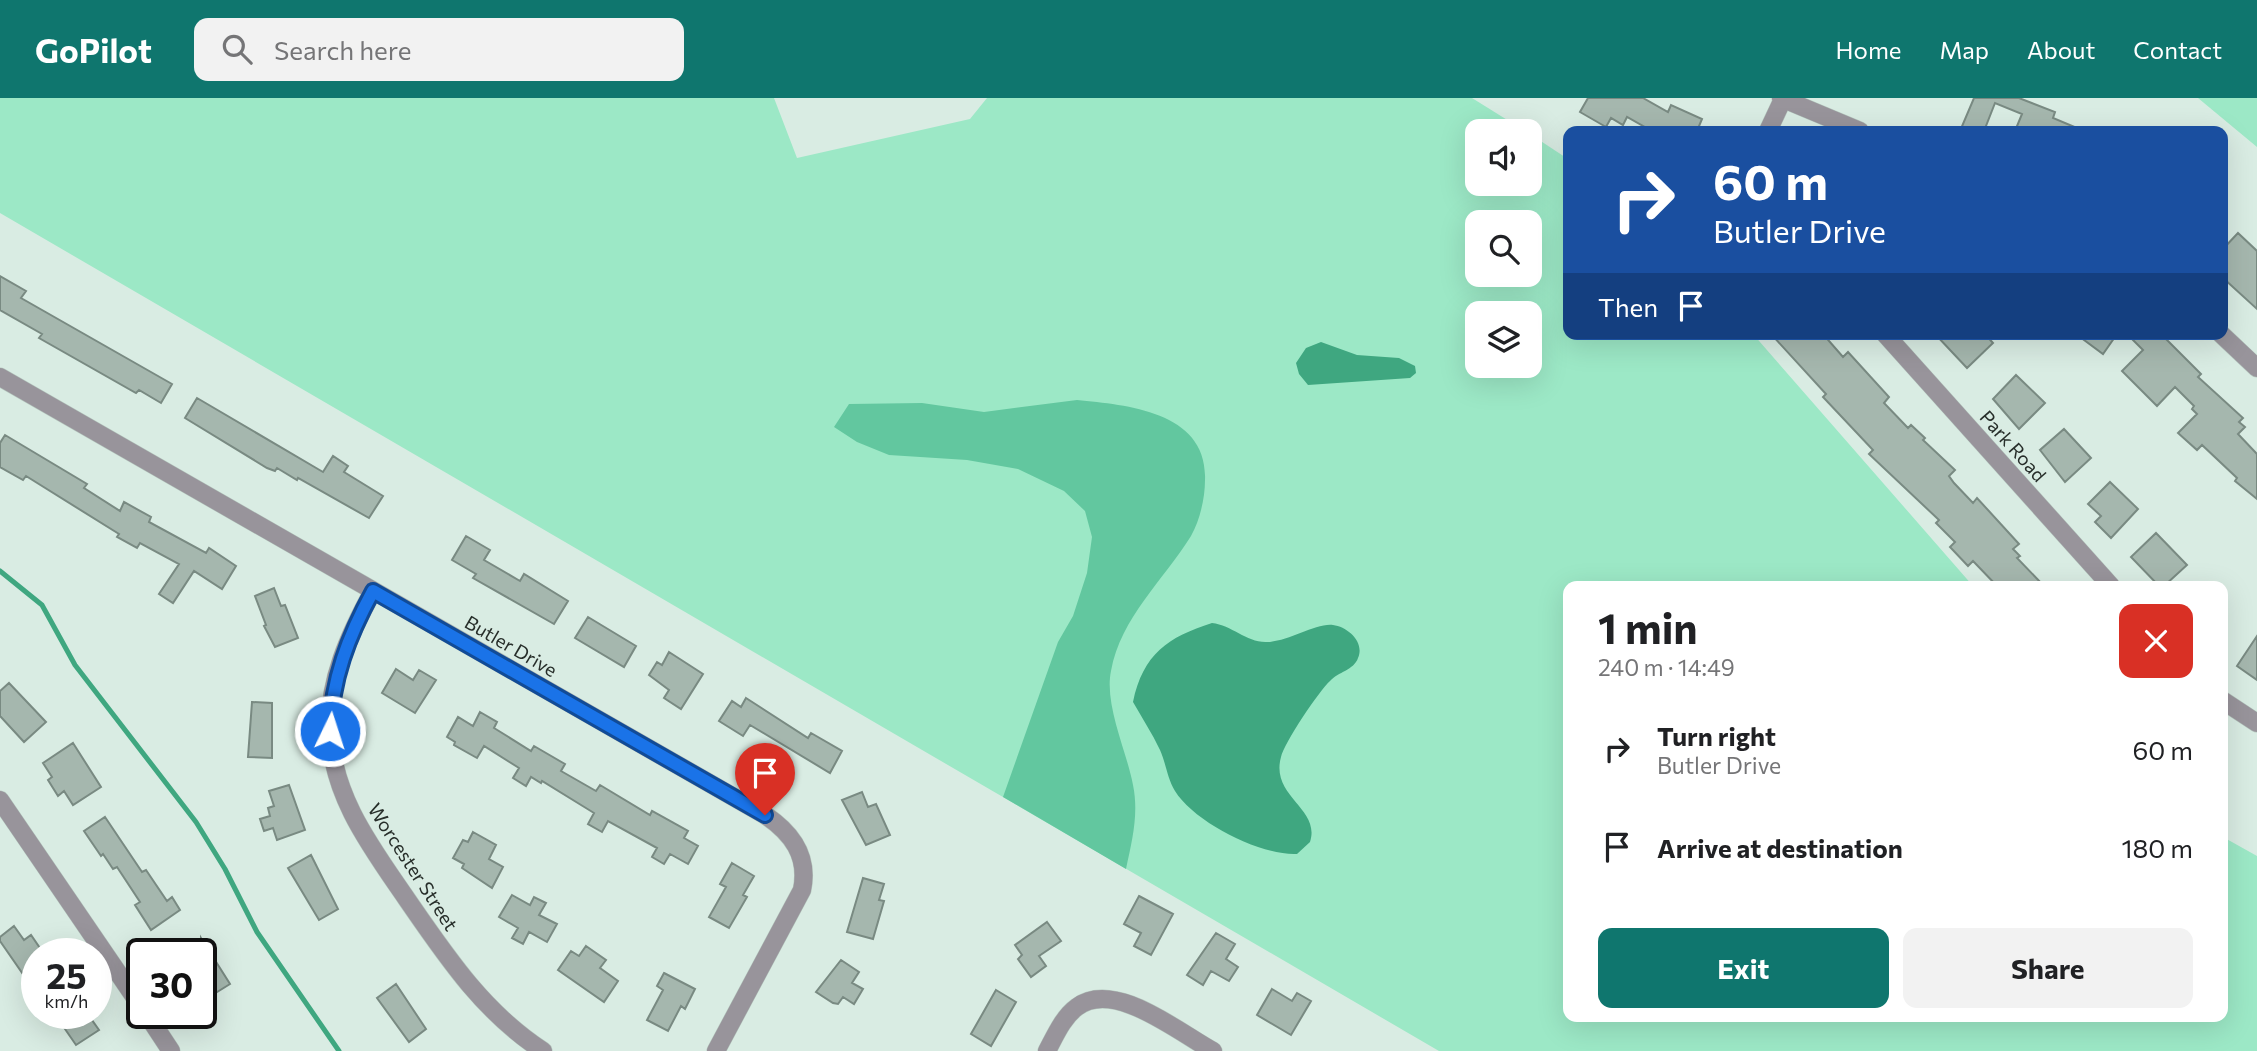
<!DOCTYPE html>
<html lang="en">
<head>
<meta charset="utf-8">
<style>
	:root { --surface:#fff; --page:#f2f2f2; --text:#202124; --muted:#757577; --accent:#0f766e }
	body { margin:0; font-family:Commissioner,sans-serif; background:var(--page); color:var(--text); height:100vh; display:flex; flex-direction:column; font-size:26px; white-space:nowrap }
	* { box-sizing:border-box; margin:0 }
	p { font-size:23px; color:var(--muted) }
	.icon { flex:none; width:38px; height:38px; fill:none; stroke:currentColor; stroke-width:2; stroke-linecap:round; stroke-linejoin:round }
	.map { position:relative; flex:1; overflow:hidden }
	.details { position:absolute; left:1563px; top:483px; width:665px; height:441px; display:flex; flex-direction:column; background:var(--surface); border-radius:14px; box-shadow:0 7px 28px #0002 }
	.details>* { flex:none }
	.banner { position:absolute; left:1563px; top:28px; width:665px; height:214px; border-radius:14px; box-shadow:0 7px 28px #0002; background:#1a4fa0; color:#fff; overflow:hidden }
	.fabs { position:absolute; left:1465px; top:21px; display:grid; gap:14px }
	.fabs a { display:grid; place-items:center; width:77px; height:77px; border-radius:14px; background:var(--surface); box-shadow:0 7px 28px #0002; font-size:35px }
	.speed { position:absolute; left:21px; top:840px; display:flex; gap:14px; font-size:35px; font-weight:700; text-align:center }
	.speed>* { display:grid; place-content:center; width:91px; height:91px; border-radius:50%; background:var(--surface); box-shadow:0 7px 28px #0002; line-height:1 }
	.speed small { font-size:18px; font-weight:400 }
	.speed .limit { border:4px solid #111; border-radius:10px; background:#fff; color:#111 }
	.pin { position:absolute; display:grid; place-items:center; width:60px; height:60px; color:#fff; margin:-72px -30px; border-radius:50% 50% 50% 0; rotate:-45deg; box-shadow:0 0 7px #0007 }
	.pin .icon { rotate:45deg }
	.me { position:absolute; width:77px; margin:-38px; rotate:4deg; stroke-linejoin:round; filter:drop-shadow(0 0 5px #0008) }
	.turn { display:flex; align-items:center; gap:24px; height:147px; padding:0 35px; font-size:32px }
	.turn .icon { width:91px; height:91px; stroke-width:2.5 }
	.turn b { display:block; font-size:49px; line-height:60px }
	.then { display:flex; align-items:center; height:66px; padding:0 35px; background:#0003; gap:14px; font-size:26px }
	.round { display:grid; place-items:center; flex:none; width:74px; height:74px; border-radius:14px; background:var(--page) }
	.headline { display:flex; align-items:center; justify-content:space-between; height:119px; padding:0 35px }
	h1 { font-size:42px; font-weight:700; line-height:52px }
	.cta { display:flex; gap:14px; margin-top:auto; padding:14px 35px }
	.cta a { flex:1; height:80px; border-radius:14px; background:var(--accent); color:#fff; font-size:28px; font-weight:700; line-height:80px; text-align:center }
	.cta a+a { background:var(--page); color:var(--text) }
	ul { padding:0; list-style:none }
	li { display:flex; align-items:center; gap:21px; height:98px; padding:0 35px }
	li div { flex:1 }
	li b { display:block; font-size:26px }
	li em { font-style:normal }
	header { display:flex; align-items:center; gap:42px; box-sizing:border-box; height:98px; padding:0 35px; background:var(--accent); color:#fff }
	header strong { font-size:33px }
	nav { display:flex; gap:38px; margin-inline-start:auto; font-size:24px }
	.search { width:490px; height:63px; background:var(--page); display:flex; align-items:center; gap:18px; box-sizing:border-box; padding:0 24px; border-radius:14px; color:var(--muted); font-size:26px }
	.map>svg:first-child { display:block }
	.green { fill:#9ce8c6; fill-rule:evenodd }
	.forest { fill:#62c79f }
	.water { fill:#3fa780 }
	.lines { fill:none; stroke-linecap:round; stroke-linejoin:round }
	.stream { stroke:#3fa780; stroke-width:5 }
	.building { fill:#a5b7ae; stroke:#798a82; stroke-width:2 }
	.minor-casing { stroke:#b5c6be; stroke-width:19 }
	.minor { stroke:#98949b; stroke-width:18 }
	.route-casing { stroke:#114b97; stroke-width:18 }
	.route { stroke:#1a73e8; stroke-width:12 }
	.labels { text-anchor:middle; stroke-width:5; stroke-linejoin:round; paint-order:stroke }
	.street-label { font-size:19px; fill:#272e2a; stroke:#d9ece3 }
</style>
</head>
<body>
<header>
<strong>GoPilot</strong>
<div class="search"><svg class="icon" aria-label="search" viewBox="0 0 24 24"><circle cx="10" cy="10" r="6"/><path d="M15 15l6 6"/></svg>Search here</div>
<nav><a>Home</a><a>Map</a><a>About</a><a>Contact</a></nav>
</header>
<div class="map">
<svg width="2257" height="953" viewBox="0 0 2257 953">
	<rect width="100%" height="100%" fill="#d9ece3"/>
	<path class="green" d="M0,0h774l23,60 173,-39 17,-21h485l53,33h-48v53h53v-50l38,25v175h185l220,252h-405v431h654l1,-180 34,19v195h-818l-1439,-838zM1477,124h53v53h-53zM1477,215h53v53h-53z
		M2198,0h59v49z"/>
	<path class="forest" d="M1077,302c51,5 131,12 128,80 0,18 -5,40 -14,56 -28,45 -70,81 -80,135 -7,34 16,81 22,114 6,29 -1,56 -7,84l-123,-72 55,-155 15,-26 14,-43 5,-36 -7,-26 -21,-20 -46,-22 -51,-9 -78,-5 -32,-13 -23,-15 15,-23 73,-1 62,9z"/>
	<path class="water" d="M1321,244l36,13 42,3 16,8 1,7 -6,5 -102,7 -9,-11 -3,-11 10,-15z
		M1212,525c20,2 35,20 55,19 21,0 48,-19 66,-17 15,2 32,17 25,33 -4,12 -20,14 -28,23 -11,10 -46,62 -49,76 -11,40 40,51 29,85l-13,12c-36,2 -103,-32 -122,-63 -8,-13 -9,-28 -15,-41 -8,-17 -18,-32 -27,-48 10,-48 35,-65 79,-79z"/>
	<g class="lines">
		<path class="stream" d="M0,473l42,34 33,60 121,157 29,47 32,63 82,119"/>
	</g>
	<path class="building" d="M1588,0h55l25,14 3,-7 31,14 -5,12h-45l-25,-14 -4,8 -12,-7 -5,9 -26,-15z
		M1974,0h45l36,14 -2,6 31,13h-69l7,-17 -27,-11 -11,28h-24z
		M2238,135l19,18v58l-35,-32v-27z
		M0,178l26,15 -5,7 151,86 -11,19 -22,-13 -3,3 -97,-55 3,-4 -42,-24z
		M1771,236h52l20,23 5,-5 41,45 -5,6 24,25 3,-3 14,13 -2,2 32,30 -6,6 5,7 19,20 4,-5 42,46 -6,5 7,7 -3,2 27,28h-47l-24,-25 -5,5 -18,-19 5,-5 -19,-19 3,-3 -70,-66 4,-4 -50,-53 3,-3z
		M1935,236h50l8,9 -26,25z
		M2076,236h41l-14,20z
		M2127,236h34l40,40 -3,3 45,41 -4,4 6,5 -7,7 19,20v45l-22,-18 2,-3 -35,-33 -5,5 -19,-17 19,-19 -5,-5 2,-3 -19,-19 -18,19 -35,-35 21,-21z
		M2016,277l29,28 -26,26 -26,-30z
		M197,300l126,74 10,-16 15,10 -4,6 39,24 -14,22 -71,-40 -1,2 -20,-12 -2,3 -8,-3 -82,-50z
		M2064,331l27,29 -26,24 -25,-32z
		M5,337l82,49 -3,4 36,23 4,-9 27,15 -2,5 57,31 3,-5 27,18 -14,23 -28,-18 -21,32 -14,-9 20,-30 -39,-21 -3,5 -20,-11 2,-3 -93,-58 -3,4 -23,-13v-24z
		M2110,384l28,27 -27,29 -16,-16 6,-6 -13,-12z
		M2156,435l31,32 -23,21h-5l-28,-29z
		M466,438l24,14 -6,10 36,21 4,-7 44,27 -14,23 -81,-46 3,-4 -24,-14z
		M274,490l7,18 4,-1 13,33 -23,9 -11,-21 2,-1 -11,-29z
		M588,519l48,29 -12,21 -49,-29z
		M2257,538v44l-20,-14z
		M669,554l34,22 -22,35 -17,-11 5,-8 -20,-15 8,-13 5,3z
		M396,571l17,11 6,-10 17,10 -21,33 -33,-20z
		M9,585l37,39 -22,20 -24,-26v-25z
		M746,600l62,40 3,-5 31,18 -12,22 -80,-48 -7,11 -24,-15 13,-20 9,6z
		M252,604l20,1v55l-24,-1z
		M480,614l17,10 -3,6 37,23 3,-5 31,18 -4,7 35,20 4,-6 50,30 2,-4 36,20 -4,7 14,8 -10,18 -18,-10 -6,10 -12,-7 5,-9 -49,-27 -6,11 -14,-8 6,-11 -52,-32 -1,2 -10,-6 -5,9 -13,-8 6,-10 -35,-22 -7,12 -23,-13 1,-3 -8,-5 11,-20 15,9z
		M73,645l28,44 -28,18 -9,-14 -6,5 -10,-16 4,-3 -9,-14z
		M289,687l16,45 -28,10 -4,-12 -9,3 -4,-12 10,-3 -2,-8 6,-2 -5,-15z
		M862,694l6,15 8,-3 14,31 -24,10 -24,-45z
		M105,719l37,55 4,-2 21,31 5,-4 8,13 -29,20 -16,-25 5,-3 -23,-35 -4,2 -10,-15 -2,2 -17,-25z
		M473,734l23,13 -7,14 14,8 -11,21 -30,-20 2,-4 -11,-6 10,-18 5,2z
		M311,757l27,54 -19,11 -31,-52z
		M732,765l22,13 -11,19 4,2 -18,31 -20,-11 17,-30 -6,-3z
		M863,780l21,6 -5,16 5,1 -11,38 -26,-7z
		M512,797l18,10 4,-8 12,6 -7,12 18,9 -10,18 -18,-10 -6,12 -11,-6 6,-10 -19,-11z
		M1139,798l34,18 -22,41 -17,-9 7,-13 -17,-9z
		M1047,824l14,19 -22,15 7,10 -15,11 -13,-18 4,-4 -7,-10z
		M14,828l10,14 7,-5 13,19h-7v15l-12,8 -25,-36v-4z
		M1216,835l19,11 -9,15 12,8 -9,14 -18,-10 -8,14 -16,-10z
		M201,840l29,46 -29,18z
		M586,848l20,14 -6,8 18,13 -14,21 -46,-32 13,-19 8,5z
		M841,862l18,12 -7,11 11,6 -9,15 -11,-7 -5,7 -5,-1 -17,-11z
		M664,875l31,16 -10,20 -4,-3 -13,25 -21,-11 16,-30 -6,-4z
		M396,886l30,45 -17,13 -32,-44z
		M1272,891l20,12 5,-8 14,8 -20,34 -34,-20z
		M996,892l20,12 -25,44 -20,-12z
		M54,915h33l12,17 -23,15z"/>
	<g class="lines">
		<defs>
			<path id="minor" d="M1781,0l79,33
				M1768,33l15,-32
				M1885,236l226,252
				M2221,236l36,34
				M0,279l765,438c27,18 44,41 37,75l-86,161
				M373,493c-24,44 -45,90 -43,140 2,65 41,116 76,167 40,58 77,114 137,153
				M2222,602l35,23
				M0,702l142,208
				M146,915l25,38
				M1047,953c8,-15 16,-34 30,-44 37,-28 101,25 136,44"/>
		</defs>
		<use href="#minor" class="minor-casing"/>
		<use href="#minor" class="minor"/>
	</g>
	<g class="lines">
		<defs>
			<path id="route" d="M330,633c2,-52 18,-94 43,-140l392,224"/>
		</defs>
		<use href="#route" class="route-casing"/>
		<use href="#route" class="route"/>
	</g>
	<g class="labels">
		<g class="street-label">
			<text transform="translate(2013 348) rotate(48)" y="7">Park Road</text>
			<text transform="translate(511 548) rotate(30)" y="7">Butler Drive</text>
			<text transform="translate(413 769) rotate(57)" y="7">Worcester Street</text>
		</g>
	</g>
</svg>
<div class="fabs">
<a><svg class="icon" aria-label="sound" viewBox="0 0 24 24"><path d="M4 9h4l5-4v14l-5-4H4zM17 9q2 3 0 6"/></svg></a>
<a><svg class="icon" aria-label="search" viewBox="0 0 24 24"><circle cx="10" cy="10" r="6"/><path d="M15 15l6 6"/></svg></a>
<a><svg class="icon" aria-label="layers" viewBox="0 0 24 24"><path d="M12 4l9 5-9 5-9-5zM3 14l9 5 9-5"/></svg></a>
</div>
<div class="speed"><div>25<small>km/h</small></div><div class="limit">30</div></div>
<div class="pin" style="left:765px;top:717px;background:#d93025"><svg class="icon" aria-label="arrive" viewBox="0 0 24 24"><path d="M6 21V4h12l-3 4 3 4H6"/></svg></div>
<svg class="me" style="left:330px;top:633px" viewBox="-20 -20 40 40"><circle r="17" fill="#1a73e8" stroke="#fff" stroke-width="3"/><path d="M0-11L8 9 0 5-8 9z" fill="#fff"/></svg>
<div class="banner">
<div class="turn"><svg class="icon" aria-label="right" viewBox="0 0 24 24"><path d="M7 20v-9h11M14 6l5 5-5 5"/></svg><div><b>60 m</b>Butler Drive</div></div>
<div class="then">Then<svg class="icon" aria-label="arrive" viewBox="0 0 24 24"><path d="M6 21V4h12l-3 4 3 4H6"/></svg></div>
</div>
<section class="details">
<div class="headline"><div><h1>1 min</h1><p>240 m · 14:49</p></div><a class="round" style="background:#d93025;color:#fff"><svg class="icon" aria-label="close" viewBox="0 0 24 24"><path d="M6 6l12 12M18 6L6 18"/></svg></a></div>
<ul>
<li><svg class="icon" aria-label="right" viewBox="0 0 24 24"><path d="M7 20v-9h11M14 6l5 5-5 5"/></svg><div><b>Turn right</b><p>Butler Drive</p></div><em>60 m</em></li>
<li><svg class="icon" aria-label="arrive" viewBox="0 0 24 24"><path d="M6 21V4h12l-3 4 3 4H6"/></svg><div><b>Arrive at destination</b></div><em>180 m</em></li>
</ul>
<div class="cta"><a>Exit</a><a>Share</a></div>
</section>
</div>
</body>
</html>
